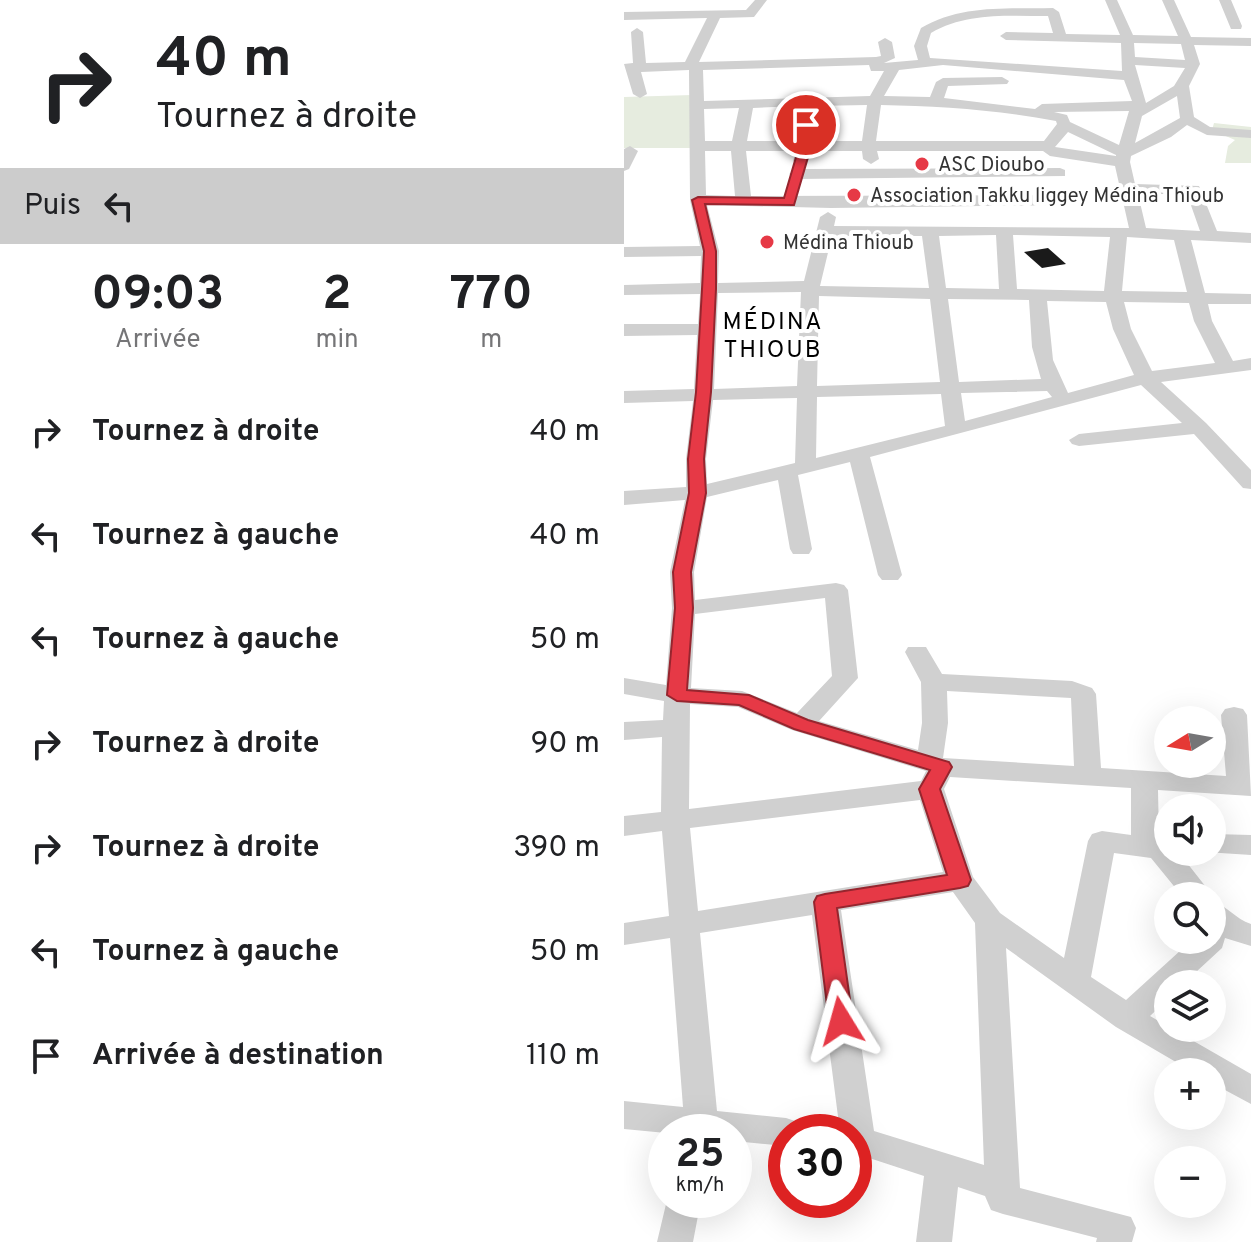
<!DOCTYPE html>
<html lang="fr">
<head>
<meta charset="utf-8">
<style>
	:root { --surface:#fff; --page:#f2f2f2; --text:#202124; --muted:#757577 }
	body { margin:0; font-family:Overpass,sans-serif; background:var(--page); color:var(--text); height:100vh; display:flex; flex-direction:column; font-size:30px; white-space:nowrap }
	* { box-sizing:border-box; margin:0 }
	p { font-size:26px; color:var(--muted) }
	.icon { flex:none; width:44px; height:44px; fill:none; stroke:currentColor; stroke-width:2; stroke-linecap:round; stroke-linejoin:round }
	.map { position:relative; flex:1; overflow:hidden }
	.panel { display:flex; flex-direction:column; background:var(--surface); width:624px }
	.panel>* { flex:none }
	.hud { background:#fff; color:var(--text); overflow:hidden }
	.needle { width:52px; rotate:259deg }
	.fabs { position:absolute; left:530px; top:706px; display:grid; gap:16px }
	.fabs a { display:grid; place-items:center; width:72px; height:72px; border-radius:50%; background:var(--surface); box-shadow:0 8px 32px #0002; font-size:40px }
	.speed { position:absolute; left:24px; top:1114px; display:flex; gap:16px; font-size:40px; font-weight:700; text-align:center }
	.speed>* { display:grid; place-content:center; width:104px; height:104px; border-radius:50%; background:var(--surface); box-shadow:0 8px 32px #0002; line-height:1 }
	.speed small { font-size:20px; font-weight:400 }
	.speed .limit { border:12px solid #d22; background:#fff; color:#111 }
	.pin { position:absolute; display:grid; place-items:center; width:68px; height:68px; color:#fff; margin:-34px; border:4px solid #fff; border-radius:50%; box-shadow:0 2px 8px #0007 }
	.me { position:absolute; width:88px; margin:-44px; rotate:352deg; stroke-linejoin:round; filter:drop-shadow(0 0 6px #0008) }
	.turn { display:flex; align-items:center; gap:28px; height:168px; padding:0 24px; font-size:36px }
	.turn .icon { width:104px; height:104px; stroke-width:2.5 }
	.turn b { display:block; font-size:56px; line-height:68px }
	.then { display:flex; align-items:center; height:76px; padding:0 24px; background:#0003; gap:16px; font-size:30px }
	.eta { display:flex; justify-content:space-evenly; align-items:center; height:136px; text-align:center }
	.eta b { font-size:48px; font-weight:700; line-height:56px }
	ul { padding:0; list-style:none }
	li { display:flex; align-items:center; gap:24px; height:104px; padding:0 24px }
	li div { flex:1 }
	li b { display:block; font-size:30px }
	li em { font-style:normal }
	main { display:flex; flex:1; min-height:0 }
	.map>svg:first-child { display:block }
	.green { fill:#e6ecdf }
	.building { fill:#1a1a1a }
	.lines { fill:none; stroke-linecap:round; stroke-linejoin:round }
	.minor { fill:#d0d0d0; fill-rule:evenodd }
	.route { fill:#e63946; stroke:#96252e; stroke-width:2 }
	.poi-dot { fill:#e63946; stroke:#fff; stroke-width:3 }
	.labels { text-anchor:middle; stroke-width:8; stroke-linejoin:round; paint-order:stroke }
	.far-poi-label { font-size:20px; fill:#333; stroke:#fff; text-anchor:start }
	.far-quarter-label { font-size:24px; letter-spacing:2px; fill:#000; stroke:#fff }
</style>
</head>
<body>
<main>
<section class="panel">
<div class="hud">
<div class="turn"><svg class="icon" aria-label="right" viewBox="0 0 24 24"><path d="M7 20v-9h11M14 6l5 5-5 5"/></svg><div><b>40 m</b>Tournez à droite</div></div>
<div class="then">Puis<svg class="icon" aria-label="left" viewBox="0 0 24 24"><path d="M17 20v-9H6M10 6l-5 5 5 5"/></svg></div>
</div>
<div class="eta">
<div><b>09:03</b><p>Arrivée</p></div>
<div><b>2</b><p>min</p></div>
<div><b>770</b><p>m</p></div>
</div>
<ul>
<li><svg class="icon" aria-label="right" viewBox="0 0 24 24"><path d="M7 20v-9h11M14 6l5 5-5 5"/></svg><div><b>Tournez à droite</b></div><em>40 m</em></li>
<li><svg class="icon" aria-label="left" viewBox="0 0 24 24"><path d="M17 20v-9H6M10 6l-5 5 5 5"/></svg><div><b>Tournez à gauche</b></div><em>40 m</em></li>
<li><svg class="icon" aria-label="left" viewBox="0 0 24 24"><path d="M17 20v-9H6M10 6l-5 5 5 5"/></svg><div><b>Tournez à gauche</b></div><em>50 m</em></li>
<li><svg class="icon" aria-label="right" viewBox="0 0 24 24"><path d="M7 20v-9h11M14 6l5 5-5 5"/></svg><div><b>Tournez à droite</b></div><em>90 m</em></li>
<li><svg class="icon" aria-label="right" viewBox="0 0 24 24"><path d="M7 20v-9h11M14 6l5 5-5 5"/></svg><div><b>Tournez à droite</b></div><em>390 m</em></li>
<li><svg class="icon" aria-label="left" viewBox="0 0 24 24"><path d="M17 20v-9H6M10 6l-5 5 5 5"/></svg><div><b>Tournez à gauche</b></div><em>50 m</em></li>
<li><svg class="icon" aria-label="arrive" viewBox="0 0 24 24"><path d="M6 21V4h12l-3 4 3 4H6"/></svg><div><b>Arrivée à destination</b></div><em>110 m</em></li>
</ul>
</section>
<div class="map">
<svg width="627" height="1242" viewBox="0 0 627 1242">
	<rect width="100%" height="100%" fill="#fff"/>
	<path class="green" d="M68,95v53h-68v-51z
		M590,123l37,4v36h-26l3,-17 7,-6 -23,-10z"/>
	<path class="building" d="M424,248l18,16 -24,4 -18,-16z"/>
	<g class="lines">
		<path class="minor" d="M131,0h12l-13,17 -34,1 -21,44 177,-5 5,-1 -3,-14 7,-4 7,4 3,16 -11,5 34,-3 -4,-14 7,-18c40,-24 88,-19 132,-20l6,4 7,22 54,1 -15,-35h12l16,35 45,1 -16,-36h12l17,37 60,1v8l-57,-1 6,19 -11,22 5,31 16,10 41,3v8l-44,-3 -20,-10 -16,12 -40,19 -1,6 5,22 64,2 18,45 34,2v10l-60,-3 14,53 46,1v10h-43l4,17 21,40 18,-3v12l-90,12 45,41 45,47v19l-8,-1 -49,-54 -115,12 -7,-2 -3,-4 10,-6 103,-11 -41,-38 -271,72 32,118 -4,5h-16l-4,-5 -28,-113 -52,13 14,74 -3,5h-16l-3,-5 -12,-69 -71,17 -13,75 1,28 141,-17 8,2 4,5 10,88 -39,43 99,29 4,-27 -1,-41 -16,-30 3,-5h18l16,27 130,7 20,7 4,6 5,74 125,8 -5,-61 4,-6 9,-2 9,2 4,6 4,81 -93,-6 1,49 9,1v12h13l-1,2 33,42 -1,1 -30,-1 -31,-38 -37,-5 -23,124 35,23 66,-60h20v-39c16,5 23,18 39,23v22l-26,-8 -3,10 -39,36h-15v15l-18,17 101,58v30l-39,-21v-11h-19l-77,-45 -110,-79 14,240 111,29 5,11 -4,14h-36l1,-4 -94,-24 -12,-4 -6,-14 -27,-9 -6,55h-36l8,-66 -70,-23v-21h-14l-28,-217 -112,18 17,178 69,7 12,4 5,10h-17v14l-52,-5v-9l-68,1 -42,-4v-28l59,6 -13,-169 -46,7v-22l45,-7 -7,-85 -38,5v-20l37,-4 1,-75 -38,3v-18l39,-2 1,-19 -40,-7v-16l42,7 6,-77 -2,-36 15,-72 -61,5v-14l62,-4v-28l7,-58 -69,2v-12l70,-2 3,-54 -73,1v-12h74l2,-30 -76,1v-10l76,-2 1,-27 -77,1v-10l76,-1 -10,-46 -1,-130 -48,2 6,22 -7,4 -7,-4 -9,-30 9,-1 -2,-31 6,-4 6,4 3,31 39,-1 22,-44 -83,2v-8l122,-2zM424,16l5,17 -47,-1 -6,4 6,4 115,3 1,28 -192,-13 -3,-12 4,-13c35,-21 78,-17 117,-17zM510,43l47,1 4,16 -50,-3zM245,65l2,6h13l-14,25 -166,5 -1,-31zM319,65l181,15 8,21 -90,3 -7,5 -91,-11 4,-12 59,-2 2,-3 -7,-4 -59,1 -7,4 -6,15 -46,-1 15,-26zM511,65l50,3 -11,18 -28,17zM553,96l3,22 -45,25 7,-27zM243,105l-5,36h-49v-35zM257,105c59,1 116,5 175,16l1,3 -13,17h-168zM175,106l-1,35h-51l6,-33zM115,108l-7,33h-27l-1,-32zM505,111l-10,34 -49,-23 -3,-7 -13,-3zM444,132l48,23v1l-61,-9zM81,151h26l4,45 -29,-1zM122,151h50l-3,10 8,5 5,-2 6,-13h50l1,8 8,5 8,-5 -2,-8h166l7,5 65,10 14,62 -295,-2 2,-9 -8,-5 -8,5 -16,64 -86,2 1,-32 -12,-46 124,3 236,-3 8,-5 -8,-5 -316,1zM514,194h49l13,37 -54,-3zM372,235l3,54 -53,-1 -7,-52zM389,235l97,2 -6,54 -87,-2zM208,236h90l7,52 -109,-2zM503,237l47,3 13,52 -65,-1zM177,292l-4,94 -83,3 4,-96zM195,296l111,3 10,83 -123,4zM324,299l81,1 3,47 9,32 -82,3zM423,301l59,1 7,27 21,46 -66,18 -15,-33zM500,302l65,1 5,18 21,42 -63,8 -21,-42zM423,391l5,6 -87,24 -4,-28zM317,394l4,32 -129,32 1,-61zM173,398l-2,65 -88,21 -1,-25 7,-59zM201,598l7,78 -35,37 -55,-22 -51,-3 4,-74zM323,691l124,7 3,68 -131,-8 5,-35zM66,704l48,3 54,23 134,41 -5,10 -232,28zM326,777l181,11v47l-29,-4 -10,3 -4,7 -24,117 -64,-45 -27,-36 -29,-88zM296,800l23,72 -245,39 -8,-83zM329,892l22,31 9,242 -110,-34 -33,-221z
			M595,0h12l11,26 -1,3h-10z
			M6,146l8,5 -9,18 -5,2v-22z
			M436,168l5,2v6l-268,3 -8,-5 8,-5z
			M588,834l39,1v20l-46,-3h7z
			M43,1200h34l-8,42h-36z"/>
	</g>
	<path class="route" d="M182,121l5,4v22l-17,58 -89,-1 11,47v38l-5,103 -7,67 2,34 -15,79 2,36 -6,82 62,5 59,25 141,42 3,5 -12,22 31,91 -3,6 -8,2 -123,20 16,113 -3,7 -9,2 -8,-2 -4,-7 -15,-119 3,-6 8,-2 122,-19 -28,-86 11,-19 -136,-41 -55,-24 -62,-4 -10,-6 8,-87 -2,-36 16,-79 -1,-34 8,-67 6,-103 2,-38 -12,-51 6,-3 86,1 15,-51 1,-22z"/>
	<g class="poi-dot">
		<circle cx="298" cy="164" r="8"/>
		<circle cx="230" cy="195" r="8"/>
		<circle cx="143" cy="242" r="8"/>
	</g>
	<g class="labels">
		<g class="far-poi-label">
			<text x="314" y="171">ASC Dioubo</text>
			<text x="246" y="202">Association Takku liggey Médina Thioub</text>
			<text x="159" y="249">Médina Thioub</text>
		</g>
		<g class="far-quarter-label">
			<text x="149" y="329">MÉDINA<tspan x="149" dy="28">THIOUB</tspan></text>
		</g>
	</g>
</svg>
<div class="fabs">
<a><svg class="needle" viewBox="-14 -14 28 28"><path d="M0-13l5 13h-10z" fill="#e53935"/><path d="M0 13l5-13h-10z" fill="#757577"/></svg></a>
<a><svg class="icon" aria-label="sound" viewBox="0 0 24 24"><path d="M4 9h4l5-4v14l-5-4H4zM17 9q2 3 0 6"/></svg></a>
<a><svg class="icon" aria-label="search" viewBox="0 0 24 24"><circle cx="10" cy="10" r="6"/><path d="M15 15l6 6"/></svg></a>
<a><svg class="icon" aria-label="layers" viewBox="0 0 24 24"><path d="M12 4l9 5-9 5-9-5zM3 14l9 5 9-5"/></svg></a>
<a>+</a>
<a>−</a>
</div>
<div class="speed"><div>25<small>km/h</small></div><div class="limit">30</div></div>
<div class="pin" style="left:182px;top:125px;background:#d93025"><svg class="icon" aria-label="arrive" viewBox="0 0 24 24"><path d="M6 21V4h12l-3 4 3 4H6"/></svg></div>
<svg class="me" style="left:217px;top:1021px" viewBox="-20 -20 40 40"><path d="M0-17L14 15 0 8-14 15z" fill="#e63946" stroke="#fff" stroke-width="4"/></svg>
</div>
</main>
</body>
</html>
